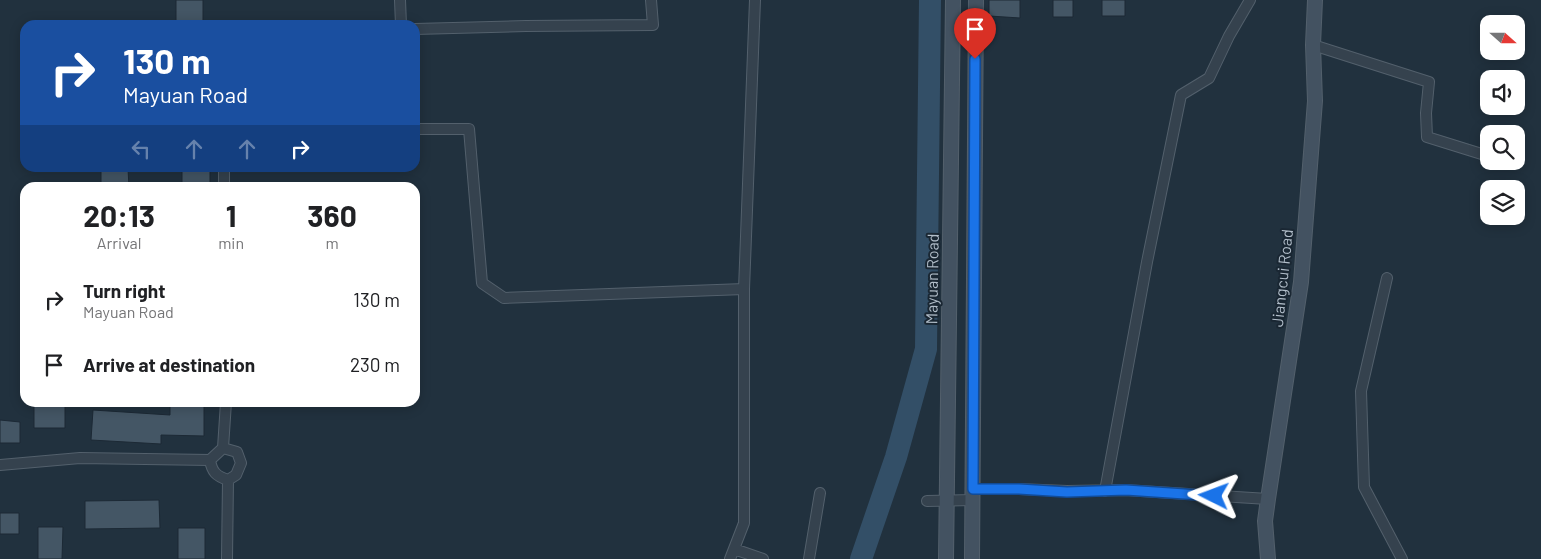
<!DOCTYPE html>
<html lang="en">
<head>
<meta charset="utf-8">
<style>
	:root { --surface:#fff; --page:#f2f2f2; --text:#202124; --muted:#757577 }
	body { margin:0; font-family:Barlow,sans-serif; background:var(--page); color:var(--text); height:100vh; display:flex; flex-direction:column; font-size:19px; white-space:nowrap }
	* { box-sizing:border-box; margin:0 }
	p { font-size:16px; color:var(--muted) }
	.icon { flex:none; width:28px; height:28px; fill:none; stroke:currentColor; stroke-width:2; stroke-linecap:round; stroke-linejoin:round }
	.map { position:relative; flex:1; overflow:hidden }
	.panel { position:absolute; left:20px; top:182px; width:400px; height:225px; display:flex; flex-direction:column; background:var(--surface); border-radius:15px; box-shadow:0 2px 12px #0003 }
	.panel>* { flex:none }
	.banner { position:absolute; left:20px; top:20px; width:400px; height:152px; border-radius:15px; box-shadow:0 2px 12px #0003; background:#1a4fa0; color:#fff; overflow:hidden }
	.needle { width:32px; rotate:111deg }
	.tools { position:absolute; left:1480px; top:15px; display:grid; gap:10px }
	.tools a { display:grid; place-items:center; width:45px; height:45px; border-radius:10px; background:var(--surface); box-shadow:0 2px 12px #0003; font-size:25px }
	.pin { position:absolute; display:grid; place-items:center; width:42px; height:42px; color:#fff; margin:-51px -21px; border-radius:50% 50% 50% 0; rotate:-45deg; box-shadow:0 0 5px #0007 }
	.pin .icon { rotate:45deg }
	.me { position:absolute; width:55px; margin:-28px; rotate:273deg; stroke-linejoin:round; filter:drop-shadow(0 0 4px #0008) }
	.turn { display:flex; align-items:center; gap:18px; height:105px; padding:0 20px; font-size:22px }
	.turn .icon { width:65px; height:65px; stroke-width:2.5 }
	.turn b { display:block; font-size:35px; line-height:42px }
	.lanes { display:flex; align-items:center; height:48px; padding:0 20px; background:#0003; justify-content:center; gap:25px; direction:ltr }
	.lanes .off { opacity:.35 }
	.eta { display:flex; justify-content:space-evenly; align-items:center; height:85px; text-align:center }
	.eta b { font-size:30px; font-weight:700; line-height:35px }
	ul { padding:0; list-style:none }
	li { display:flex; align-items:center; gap:15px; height:65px; padding:0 20px }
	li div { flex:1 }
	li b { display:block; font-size:19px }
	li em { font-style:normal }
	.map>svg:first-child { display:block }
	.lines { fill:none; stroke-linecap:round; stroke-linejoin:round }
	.river { stroke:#334f67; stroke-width:22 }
	.building { fill:#445665; stroke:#1c2935 }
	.street-casing { stroke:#53606c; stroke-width:12 }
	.secondary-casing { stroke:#53606c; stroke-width:16 }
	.street { stroke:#35424e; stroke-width:10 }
	.secondary { stroke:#435261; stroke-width:14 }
	.route-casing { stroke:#114b97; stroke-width:12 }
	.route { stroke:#1a73e8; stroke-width:9 }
	.labels { text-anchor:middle; stroke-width:4; stroke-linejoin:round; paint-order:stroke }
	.street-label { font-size:16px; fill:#b1bdc9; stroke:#1a2733 }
</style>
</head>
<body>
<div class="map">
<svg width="1541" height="559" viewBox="0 0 1541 559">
	<rect width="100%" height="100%" fill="#21313e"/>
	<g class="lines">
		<path class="river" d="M861,559l35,-102 30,-108 4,-349"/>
	</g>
	<path class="building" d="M176,0h27v25h-27z
		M989,0h31v18l-31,-2z
		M1053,0h20v17h-20z
		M1102,0h23v16h-23z
		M101,168h27l1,20h-28z
		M182,168h28v20h-28z
		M34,402h31v26h-31z
		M170,402h34v34l-43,-1v9l-70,-4 2,-30 77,5z
		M0,420l20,2v21h-20z
		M159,500l1,28 -75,1v-28z
		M0,513h19v21h-19z
		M38,527h25l-1,32h-24z
		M178,528h27v31h-27z"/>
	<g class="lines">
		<defs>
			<path id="street" d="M400,0l1,25
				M415,29l111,-3 127,-1 -2,-25
				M1313,45l116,37 -3,31 1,24 61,19
				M415,129h54l13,154 22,15 240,-9
				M224,188v-20
				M1387,278l-26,113 3,96 38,72
				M223,448l14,4 4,11 -5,12 -8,5c-12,-4 -16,-8 -18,-20z
				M223,448l3,-46
				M0,465l80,-7 130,2
				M973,489h46l48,2 58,-1 143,9
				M1105,491l42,-229 34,-167 28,-17 20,-42 21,-36
				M927,501l46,-1
				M734,549l29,10
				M227,559l1,-79
				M730,559l14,-36v-234l11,-289
				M809,559l11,-66"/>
			<path id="secondary" d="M946,559l7,-559
				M972,559l4,-559
				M1268,559l-3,-38 3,-22 33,-217 14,-181 -2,-56 2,-45"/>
		</defs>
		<use href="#street" class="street-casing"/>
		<use href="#secondary" class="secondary-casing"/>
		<use href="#street" class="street"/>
		<use href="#secondary" class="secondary"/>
	</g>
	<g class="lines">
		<defs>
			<path id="route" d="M975,59l-2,430h46l48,3 59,-2 88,6"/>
		</defs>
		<use href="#route" class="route-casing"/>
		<use href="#route" class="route"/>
	</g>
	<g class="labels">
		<g class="street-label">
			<text transform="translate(1282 278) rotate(-84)" y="6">Jiangcui Road</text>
			<text transform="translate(932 279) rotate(-89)" y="6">Mayuan Road</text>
		</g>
	</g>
</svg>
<div class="tools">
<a><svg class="needle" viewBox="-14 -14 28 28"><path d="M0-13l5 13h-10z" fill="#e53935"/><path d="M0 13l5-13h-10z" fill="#757577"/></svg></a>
<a><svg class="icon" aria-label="sound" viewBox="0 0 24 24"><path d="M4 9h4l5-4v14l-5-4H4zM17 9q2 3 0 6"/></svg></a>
<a><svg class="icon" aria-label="search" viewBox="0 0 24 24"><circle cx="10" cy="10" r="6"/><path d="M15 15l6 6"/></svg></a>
<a><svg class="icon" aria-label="layers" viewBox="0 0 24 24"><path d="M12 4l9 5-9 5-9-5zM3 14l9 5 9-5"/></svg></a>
</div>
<div class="pin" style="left:975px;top:59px;background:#d93025"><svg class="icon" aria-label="arrive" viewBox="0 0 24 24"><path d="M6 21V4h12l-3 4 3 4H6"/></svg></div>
<svg class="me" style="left:1214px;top:496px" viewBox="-20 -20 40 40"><path d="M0-17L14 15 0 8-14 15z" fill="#1a73e8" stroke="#fff" stroke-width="4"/></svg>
<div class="banner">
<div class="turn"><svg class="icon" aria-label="right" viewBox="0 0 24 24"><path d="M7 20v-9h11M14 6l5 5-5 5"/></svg><div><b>130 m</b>Mayuan Road</div></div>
<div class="lanes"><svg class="icon off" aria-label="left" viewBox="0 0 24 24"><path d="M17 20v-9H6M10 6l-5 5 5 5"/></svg><svg class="icon off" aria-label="ahead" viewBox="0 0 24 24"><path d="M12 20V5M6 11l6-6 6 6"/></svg><svg class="icon off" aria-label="ahead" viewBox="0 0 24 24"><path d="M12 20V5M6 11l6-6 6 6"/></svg><svg class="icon" aria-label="right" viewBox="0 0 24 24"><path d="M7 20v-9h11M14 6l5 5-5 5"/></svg></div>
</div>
<section class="panel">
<div class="eta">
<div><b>20:13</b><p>Arrival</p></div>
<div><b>1</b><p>min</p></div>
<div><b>360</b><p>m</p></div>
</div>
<ul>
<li><svg class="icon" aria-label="right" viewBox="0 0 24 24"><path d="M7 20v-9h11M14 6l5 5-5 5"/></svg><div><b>Turn right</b><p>Mayuan Road</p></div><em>130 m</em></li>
<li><svg class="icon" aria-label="arrive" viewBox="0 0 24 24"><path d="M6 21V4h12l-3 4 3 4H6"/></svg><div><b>Arrive at destination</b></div><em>230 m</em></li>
</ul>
</section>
</div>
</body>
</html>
